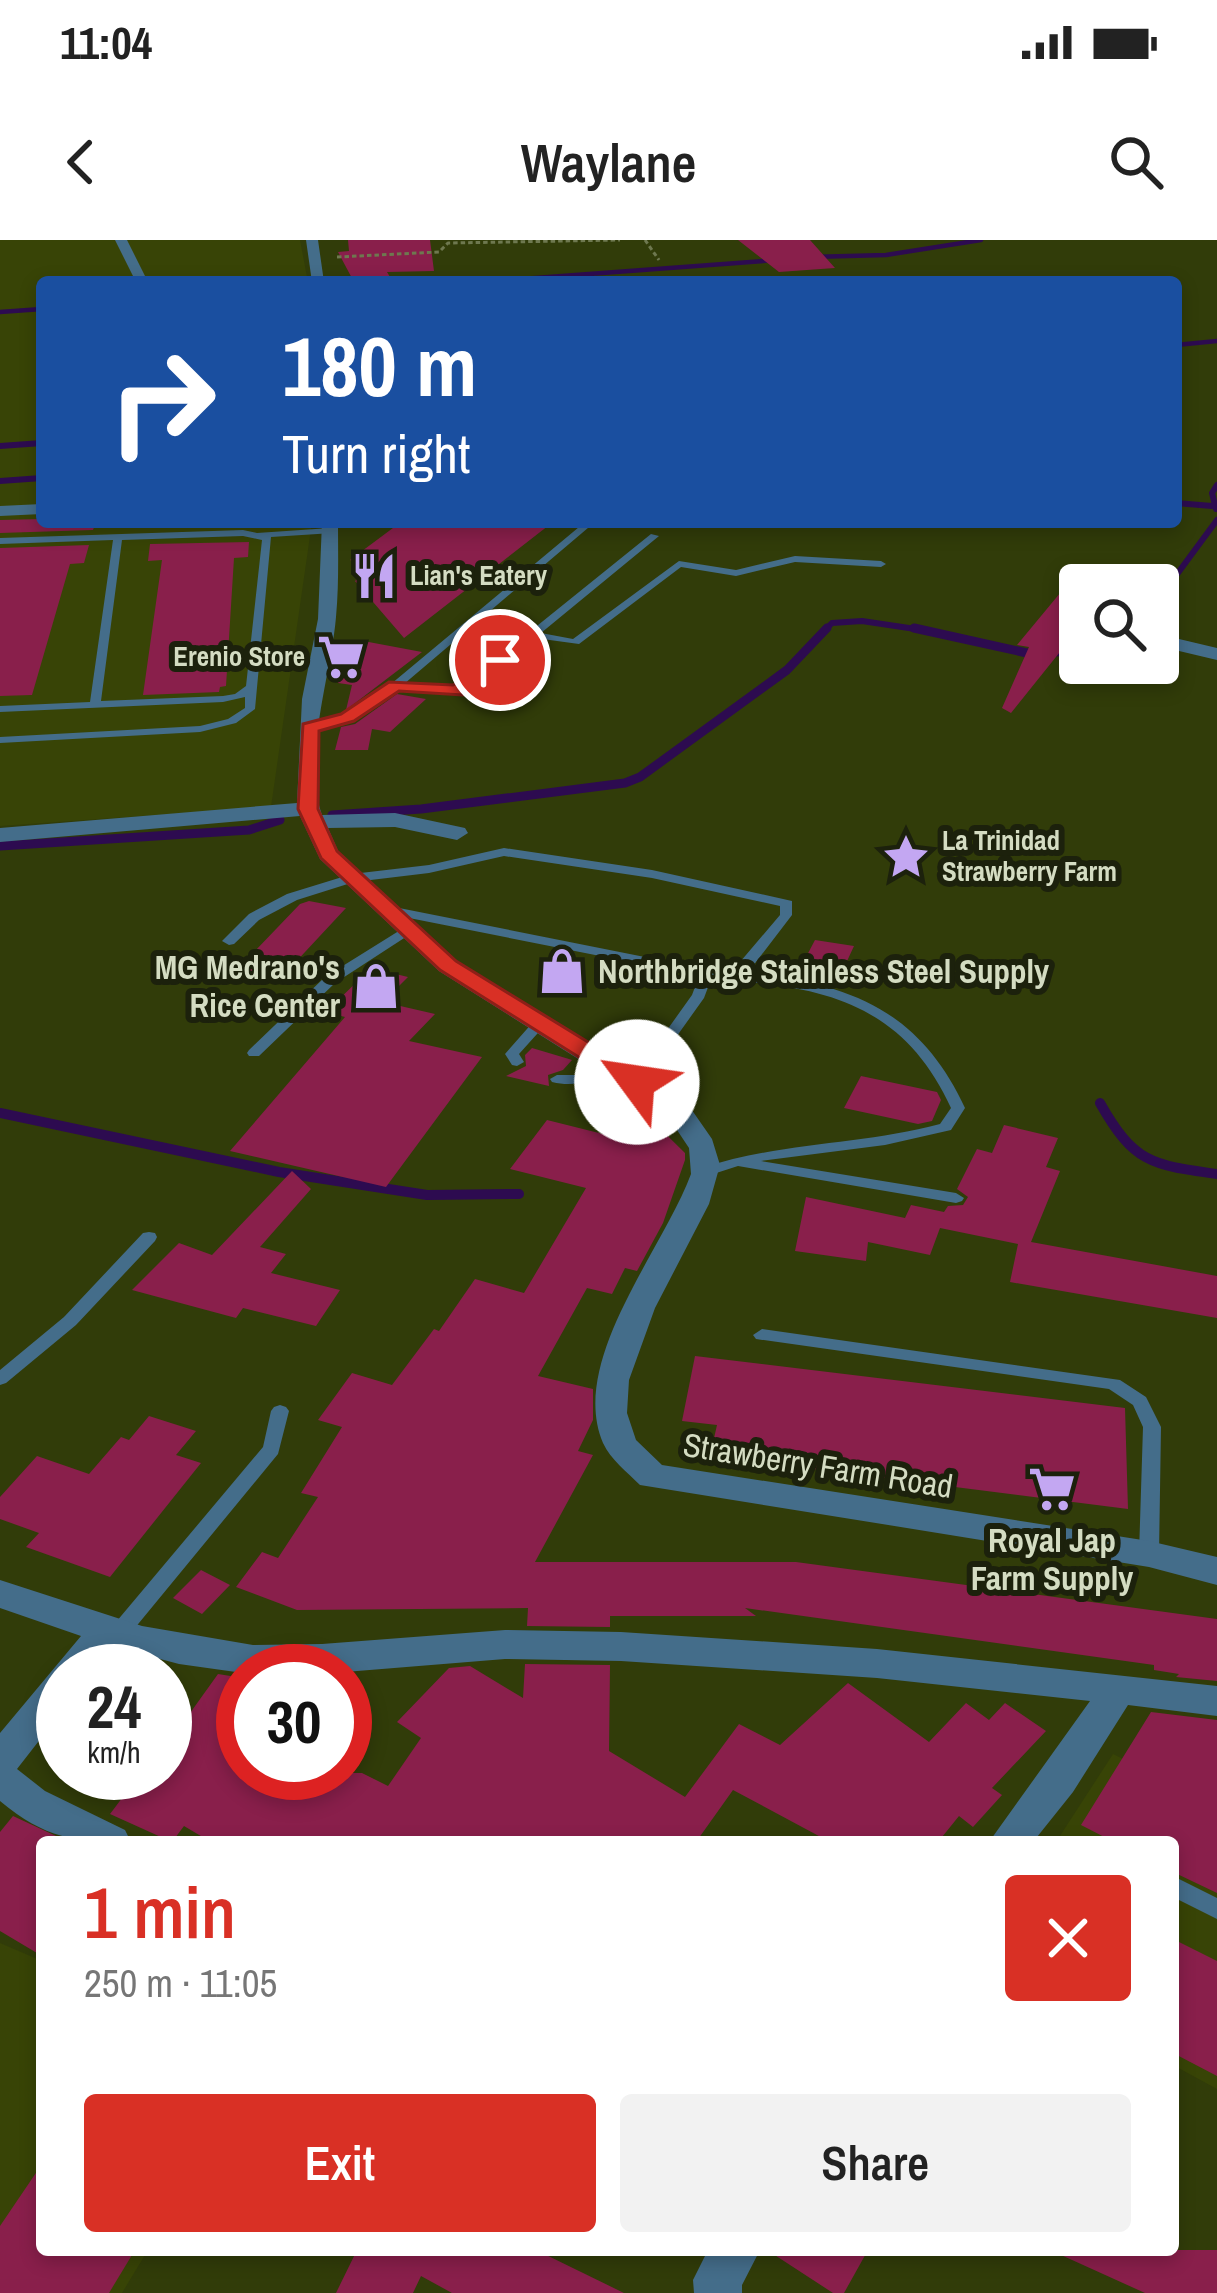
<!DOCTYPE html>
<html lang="en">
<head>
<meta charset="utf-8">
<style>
	:root { --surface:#fff; --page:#f2f2f2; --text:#222; --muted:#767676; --accent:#d93025 }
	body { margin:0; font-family:"Archivo Narrow",sans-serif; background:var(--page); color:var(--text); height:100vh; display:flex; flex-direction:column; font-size:45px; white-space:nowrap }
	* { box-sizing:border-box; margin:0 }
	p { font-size:39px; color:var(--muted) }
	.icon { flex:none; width:66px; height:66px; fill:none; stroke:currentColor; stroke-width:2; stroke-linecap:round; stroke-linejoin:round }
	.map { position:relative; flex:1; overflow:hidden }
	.side { position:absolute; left:36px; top:1596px; width:1143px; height:420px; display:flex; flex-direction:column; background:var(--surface); border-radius:12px; box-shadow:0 6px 18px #0003 }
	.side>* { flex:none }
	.guide { position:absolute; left:36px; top:36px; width:1146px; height:252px; border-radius:12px; box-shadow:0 6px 18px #0003; background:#1a4fa0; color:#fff; overflow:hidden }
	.controls { position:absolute; left:1059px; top:324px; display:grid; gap:24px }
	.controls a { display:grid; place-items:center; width:120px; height:120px; border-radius:12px; background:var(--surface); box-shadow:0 6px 18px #0003; font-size:60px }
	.speed { position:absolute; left:36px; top:1404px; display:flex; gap:24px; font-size:60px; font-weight:700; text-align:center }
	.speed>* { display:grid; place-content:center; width:156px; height:156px; border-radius:50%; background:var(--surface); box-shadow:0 6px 18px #0003; line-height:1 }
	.speed small { font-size:30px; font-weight:400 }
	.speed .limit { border:18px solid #d22; background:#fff; color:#111 }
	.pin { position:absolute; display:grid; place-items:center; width:102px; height:102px; color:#fff; margin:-51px; border:6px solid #fff; border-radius:50%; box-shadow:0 3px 12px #0007 }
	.me { position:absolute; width:132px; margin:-66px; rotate:301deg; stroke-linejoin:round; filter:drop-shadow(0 0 9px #0008) }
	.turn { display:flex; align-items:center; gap:42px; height:252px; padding:0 48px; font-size:54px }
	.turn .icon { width:156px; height:156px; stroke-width:2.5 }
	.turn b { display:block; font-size:84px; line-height:102px }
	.round { display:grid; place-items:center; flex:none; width:126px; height:126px; border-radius:12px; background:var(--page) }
	.head { display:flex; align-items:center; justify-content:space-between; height:204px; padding:0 48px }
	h1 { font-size:72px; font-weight:600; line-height:90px; color:var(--accent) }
	.cta { display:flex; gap:24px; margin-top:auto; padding:24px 48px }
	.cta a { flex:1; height:138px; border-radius:12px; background:var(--accent); color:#fff; font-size:48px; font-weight:600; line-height:138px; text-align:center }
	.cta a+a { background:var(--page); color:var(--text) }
	.status { display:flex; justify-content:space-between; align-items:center; height:84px; padding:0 60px; background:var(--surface); direction:ltr }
	.status svg { height:33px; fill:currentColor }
	header { display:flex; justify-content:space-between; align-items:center; height:156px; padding:0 48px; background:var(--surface); font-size:54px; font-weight:600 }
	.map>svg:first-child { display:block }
	.built { fill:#384406 }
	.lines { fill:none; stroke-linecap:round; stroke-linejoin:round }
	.stream-far3 { stroke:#2d0b50; stroke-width:4.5 }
	.stream-far2 { stroke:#2d0b50; stroke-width:6 }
	.stream-far1 { stroke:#2d0b50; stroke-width:9 }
	.stream { stroke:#2d0b50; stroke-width:10 }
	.building { fill:#891f4b }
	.path { stroke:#6e784f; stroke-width:3; stroke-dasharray:4.5 3; stroke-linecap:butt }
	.lane { fill:#446d8a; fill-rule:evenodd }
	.street { fill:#446d8a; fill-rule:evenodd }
	.route { fill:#d93025; stroke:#8d1f18; stroke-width:3 }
	.labels { text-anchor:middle; stroke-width:12; stroke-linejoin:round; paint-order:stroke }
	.far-poi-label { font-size:27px; font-weight:bold; fill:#d4dcc2; stroke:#1c210c; text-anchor:start }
	.poi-label { font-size:33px; font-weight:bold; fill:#d4dcc2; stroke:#1c210c; text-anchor:end }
	.street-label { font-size:33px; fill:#d4dcc2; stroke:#1c210c }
</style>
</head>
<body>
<div class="status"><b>11:04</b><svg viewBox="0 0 49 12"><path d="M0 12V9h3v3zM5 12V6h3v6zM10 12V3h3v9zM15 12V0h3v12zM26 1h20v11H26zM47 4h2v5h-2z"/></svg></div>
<header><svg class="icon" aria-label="back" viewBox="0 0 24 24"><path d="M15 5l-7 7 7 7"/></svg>Waylane<svg class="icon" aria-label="search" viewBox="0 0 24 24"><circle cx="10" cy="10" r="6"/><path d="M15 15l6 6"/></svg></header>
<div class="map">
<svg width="1217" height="2053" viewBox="0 0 1217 2053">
	<rect width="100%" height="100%" fill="#313c09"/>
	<path class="built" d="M0,0h300l8,42h-266v240h270l-41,285 -271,19z
		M1113,1514l104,51v284l-44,-24v-223h-117z
		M0,1703l42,18v289h106l-26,43h-122z"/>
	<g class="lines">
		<path class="stream-far3" d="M810,17l76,-2 95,-15
			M482,42l295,-22
			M0,72l42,-3
			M1176,105l41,-4"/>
		<path class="stream-far2" d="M0,206l42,-3
			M0,241l42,-3
			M1176,263l36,3
			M1216,269l-4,-16 5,-8
			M1158,360l59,-80
			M824,391l8,-8 30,-2 67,10"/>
		<path class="stream-far1" d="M914,388l113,25 53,-2
			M332,575l89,-6 204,-26 15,-6 147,-107 40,-42
			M0,606l249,-16 31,-10"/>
		<path class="stream" d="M1100,863c34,60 51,62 117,71
			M0,873l279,59 148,23 92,-1"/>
	</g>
	<path class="building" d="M348,0h82l4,31 -47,1 6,10h-39l-16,-30 11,-1z
		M738,0h72l25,28 -56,4z
		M42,279v3h54l-3,8 -93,3v-13z
		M401,282h152l-149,116 -49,-57 17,-13 -22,-8z
		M249,302l-1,15 -14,1 -8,128 -6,1 -1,5 -76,3 19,-135 -14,1 2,-17z
		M89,305l-5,18 -14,1 -38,131 -32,1v-148z
		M1080,329v58l-69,86 -9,-5 27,-61 -12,-2z
		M358,400l64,12 -76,58 6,-25 -14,-2 -3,-25z
		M397,454l29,5 -36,33 -18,-3 -4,21h-33l6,-23 14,-3z
		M309,661l37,7 -68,73 -43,-9 65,-68z
		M815,700l39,6 -18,39 -40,-9z
		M371,728l37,9 -25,25 52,12 -26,27 73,16 -96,130 -156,-36 115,-134 -19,-5z
		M532,808l37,11 3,1 -9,10 -15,5 1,11 -43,-10 20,-10 -1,-11z
		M861,836l76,16 4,8 -9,21 -14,3 -74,-16z
		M623,852l62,61v7l-22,63 -26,48 -12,-3 -13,26 -25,-6 -49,88 55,13v31l-15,31 15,4 -58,107h261l421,57v62l-41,-4 3,-3 -25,-4v-5l-409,-57 11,8h-146v11l-83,-1 1,-18 -231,2 -61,-23 26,-35 16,6 40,-61 -17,-4 41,-66 -24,-7 34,-47 40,12 42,-56 5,2 36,-52 49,14 62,-105 -76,-19 37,-49 56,14z
		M1004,885l54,13 -12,29 14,4 -29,71 186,34v42l-207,-36 8,-38 -78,-16 -10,27 -62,-13 -2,19 -71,-10 11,-54 99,21 6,-13 33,7 4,-6 15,-1 5,-8 -11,-8 20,-40 15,4z
		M292,931l19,18 -51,58 26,7 -15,19 69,17 -24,36 -73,-18 -7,10 -104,-28 47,-47 33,12z
		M695,1116l430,52 3,101 -418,-53 7,-31 -35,-4z
		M149,1176l47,15 -20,24 25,8 -91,114 -84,-30 13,-14 -39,-14v-22l37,-41 52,18 32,-37 8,3z
		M201,1330l29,15 -28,29 -29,-16z
		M525,1424l85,1 -1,86 76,46 54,-73 41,21 68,-62 81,59 37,-39 23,17 16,-17 41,28 -54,57 10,7 -29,32 -14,-11 -21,26h-108l-97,-52 -37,52h-485l-27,-16 -12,16 -62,-28 31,-41h24v-25l53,-74 25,4v95h119l26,13 33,-48 -24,-16 52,-54 21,-2 53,32z
		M1151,1472l66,8v173l-44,-21v-30h-59l-33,-17z
		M13,1576l56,26h-27v114l-42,-25v-99z
		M1173,1699l44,22v115l-44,-23z
		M42,1924v86h93l-26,43h-109v-67z
		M357,2010h179l88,43h-172l-31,-17 -8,17h-77z
		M767,2010h101l-24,43h-11z
		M1050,2010h167v43h-72z"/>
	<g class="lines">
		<path class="path" d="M645,0l14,20
			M337,17l102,-5 9,-9 172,-3"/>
		<path class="lane" d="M585,282h10l-191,162 43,5 18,-5 186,-150 8,2 -118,97 32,6 106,-78 57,9 59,-14 86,5 5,3 -5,3 -86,-5 -59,14 -55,-9 -102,77 -44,-6 -62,50 -26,7 -50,-6 -45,31 -46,10v-4l38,-10 47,-32z
			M330,288l3,1v4l-62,4 -16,172 -19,14 -36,9 -200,11v-6l200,-11 28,-7 17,-11v-11l-22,5 -223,10v-6l90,-4 23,-162 -113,4v-6l243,-8 14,3zM243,296l19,4 -16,146 -11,8 -12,2 -122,5 21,-161z
			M504,608l148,22 140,31v14l-46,60c103,6 174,36 219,133l-14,22 -66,15 -124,16 195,32 8,5 -2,3 -6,2 -218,-37 -31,10 -8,-5 3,-3c78,-26 160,-23 238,-44l11,-16c-40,-87 -102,-116 -194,-125 -16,-1 -31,0 -47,-1l-6,16 -62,87 -5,1 -7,-4 62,-87 6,-16 -12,-6 -297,-59 -6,-4 6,-4 301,60 18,7 21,2 51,-60v-9l-128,-28 -148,-22 -75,17 -75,9 -57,18 -38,20 -25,24 -5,1 -7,-4 27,-27 38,-20 65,-20 77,-9z
			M410,684l5,1v6l-80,52 -76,73h-10l-2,-3 2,-3 76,-73z
			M539,780l7,4 -27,30 5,8 -7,4 -5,-1 -7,-11 29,-33z
			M600,816l7,4c-16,21 -29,28 -55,22l-2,-3 7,-4h19l19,-18z
			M149,992l6,1 2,4 -2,4 -79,84 -70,58 -6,2v-15l64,-53 79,-84z
			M762,1089l358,51 26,17 15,30 -2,127 -3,5 -7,2 -7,-2 -3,-5 4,-127 -10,-22 -24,-16 -353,-50 -3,-4z
			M280,1165l6,2 3,4 -11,43 -153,186 -7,2 -7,-2 -3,-6 3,-6 152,-181 8,-36 3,-4z
			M1173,1636l44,22v21l-44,-22z"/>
		<path class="street" d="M115,0h12l21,42h-12z
			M306,0h12l6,42h-12z
			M42,264v10l-42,2v-10z
			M322,282h16c0,32 1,64 -2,95 -5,59 -34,141 -14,198l73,-2 70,15 3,5 -11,7 -62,-13 -67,1 10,23 119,110 230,142 25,36 8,26 -11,39 -54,104 -26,72 -2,33 9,27 26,25 487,76 68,16v28l-68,-18 -509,-82c-13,-13 -29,-25 -37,-42 -35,-82 60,-193 88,-269l-2,-26 -22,-33 -228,-144 -119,-112 -20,-43 -300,26v-14l297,-25 5,-104 16,-80z
			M1158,394l59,14v12l-59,-14z
			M0,1340l142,46 111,19 69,-1 183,-14 116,2 256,17 340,37v30l-89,-11 -55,87 -40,50h-44l101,-141 -213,-23 -256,-17 -116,-2 -160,13 -102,1 -64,-9 -64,-17 -20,24h-32v39l-46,59 28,22 80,39 6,12c-57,0 -85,-3 -131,-41v-68l81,-97 -81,-28z
			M708,2010h52l-18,35v8h-48l-1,-13z"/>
	</g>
	<path class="route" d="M500,415l7,2v7l-44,31 -64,-4 -45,30 -35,10 -1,78 19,42 119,110 189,116v11h-17l-188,-118 -119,-112 -23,-49 5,-85 38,-10 48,-32 64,3z"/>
	<defs>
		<symbol id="restaurant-bare" viewBox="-9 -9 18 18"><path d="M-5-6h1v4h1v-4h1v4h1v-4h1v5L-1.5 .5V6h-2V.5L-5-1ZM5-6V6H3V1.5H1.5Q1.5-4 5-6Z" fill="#c3a7f2" stroke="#1c210c" stroke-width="2.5" paint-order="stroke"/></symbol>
		<symbol id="supermarket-bare" viewBox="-9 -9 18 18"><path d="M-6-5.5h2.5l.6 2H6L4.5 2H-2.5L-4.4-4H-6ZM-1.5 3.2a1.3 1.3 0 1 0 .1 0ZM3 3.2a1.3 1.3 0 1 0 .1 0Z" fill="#c3a7f2" stroke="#1c210c" stroke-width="2.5" paint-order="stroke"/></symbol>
		<symbol id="sight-bare" viewBox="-9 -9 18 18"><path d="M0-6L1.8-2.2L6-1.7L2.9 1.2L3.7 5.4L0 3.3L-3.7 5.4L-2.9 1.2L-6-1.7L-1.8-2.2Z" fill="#c3a7f2" stroke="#1c210c" stroke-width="2.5" paint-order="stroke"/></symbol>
		<symbol id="shop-bare" viewBox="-9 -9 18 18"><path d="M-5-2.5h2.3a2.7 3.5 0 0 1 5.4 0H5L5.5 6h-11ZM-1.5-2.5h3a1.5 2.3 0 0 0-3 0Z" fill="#c3a7f2" stroke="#1c210c" stroke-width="2.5" paint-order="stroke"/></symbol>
	</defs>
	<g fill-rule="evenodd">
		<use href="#restaurant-bare" x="341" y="303" width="66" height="66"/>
		<use href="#supermarket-bare" x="308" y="384" width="66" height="66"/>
		<use href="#sight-bare" x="873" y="584" width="66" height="66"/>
		<use href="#shop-bare" x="529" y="698" width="66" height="66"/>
		<use href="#shop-bare" x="343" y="713" width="66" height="66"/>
		<use href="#supermarket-bare" x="1019" y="1216" width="66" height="66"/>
	</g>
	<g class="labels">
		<g class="far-poi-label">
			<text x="410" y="345">Lian's Eatery</text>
			<text x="305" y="426" text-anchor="end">Erenio Store</text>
			<text x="942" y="610">La Trinidad<tspan x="942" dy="31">Strawberry Farm</tspan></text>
		</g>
		<g class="poi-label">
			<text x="340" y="739">MG Medrano's<tspan x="340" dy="38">Rice Center</tspan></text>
			<text x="598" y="743" text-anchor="start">Northbridge Stainless Steel Supply</text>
			<text x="1052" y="1312" text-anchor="middle">Royal Jap<tspan x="1052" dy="38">Farm Supply</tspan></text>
		</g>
		<g class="street-label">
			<text transform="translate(818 1225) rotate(9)" y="12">Strawberry Farm Road</text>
		</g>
	</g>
</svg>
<div class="controls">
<a><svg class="icon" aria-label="search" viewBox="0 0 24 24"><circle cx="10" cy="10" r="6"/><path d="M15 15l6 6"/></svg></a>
</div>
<div class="speed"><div>24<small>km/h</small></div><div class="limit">30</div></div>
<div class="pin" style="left:500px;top:420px;background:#d93025"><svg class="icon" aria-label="arrive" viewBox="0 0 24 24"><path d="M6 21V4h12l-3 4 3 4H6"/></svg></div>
<svg class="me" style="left:637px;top:842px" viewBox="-20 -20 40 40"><circle r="19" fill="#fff"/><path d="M0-13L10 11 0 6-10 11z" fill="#d93025"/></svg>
<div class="guide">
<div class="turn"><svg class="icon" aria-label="right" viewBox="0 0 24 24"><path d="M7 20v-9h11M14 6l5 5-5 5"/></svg><div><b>180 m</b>Turn right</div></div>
</div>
<section class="side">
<div class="head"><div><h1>1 min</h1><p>250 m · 11:05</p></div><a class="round" style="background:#d93025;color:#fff"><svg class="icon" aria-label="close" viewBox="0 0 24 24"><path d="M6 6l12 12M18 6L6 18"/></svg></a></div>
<div class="cta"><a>Exit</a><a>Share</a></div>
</section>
</div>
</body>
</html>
